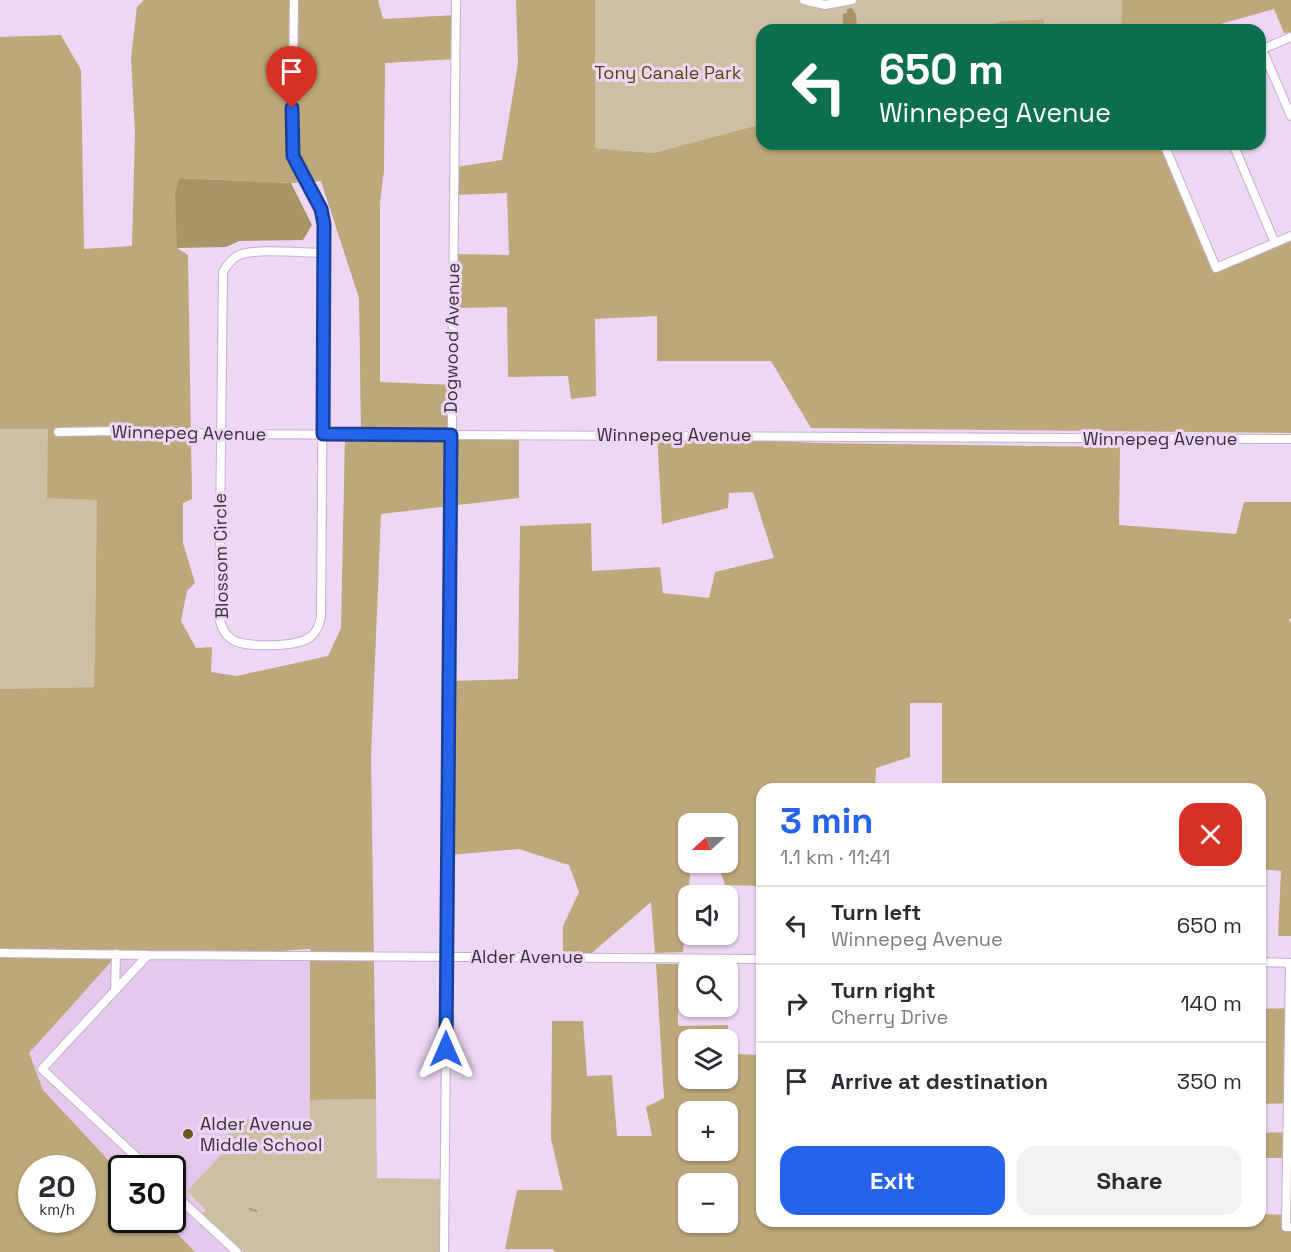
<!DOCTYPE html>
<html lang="en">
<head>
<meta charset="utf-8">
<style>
	:root { --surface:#fff; --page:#f2f2f3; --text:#2b2b33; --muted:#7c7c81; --line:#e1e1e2; --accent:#2563eb }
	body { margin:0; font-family:"Space Grotesk",sans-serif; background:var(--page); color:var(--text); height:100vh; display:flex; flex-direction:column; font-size:22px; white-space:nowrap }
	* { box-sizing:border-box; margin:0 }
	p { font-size:20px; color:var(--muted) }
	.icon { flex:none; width:33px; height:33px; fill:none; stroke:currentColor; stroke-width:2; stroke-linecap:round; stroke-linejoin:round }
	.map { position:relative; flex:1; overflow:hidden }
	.sheet { position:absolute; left:756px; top:783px; width:510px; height:444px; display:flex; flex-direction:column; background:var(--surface); border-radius:18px; box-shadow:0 2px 4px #0004 }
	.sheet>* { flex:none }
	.guide { position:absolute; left:756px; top:24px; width:510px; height:126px; border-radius:18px; box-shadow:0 2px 4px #0004; background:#0b6e4f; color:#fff; overflow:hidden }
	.needle { width:39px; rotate:249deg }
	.tools { position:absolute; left:678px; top:813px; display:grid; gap:12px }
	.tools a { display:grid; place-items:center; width:60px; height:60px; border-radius:12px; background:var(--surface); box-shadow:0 2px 4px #0004; font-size:30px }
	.speed { position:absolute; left:18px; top:1155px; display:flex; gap:12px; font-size:30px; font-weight:700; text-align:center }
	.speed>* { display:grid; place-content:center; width:78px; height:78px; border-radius:50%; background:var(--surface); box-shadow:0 2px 4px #0004; line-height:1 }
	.speed small { font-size:15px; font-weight:400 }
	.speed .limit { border:3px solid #111; border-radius:9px; background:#fff; color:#111 }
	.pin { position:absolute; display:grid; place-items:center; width:51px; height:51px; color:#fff; margin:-62px -26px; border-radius:50% 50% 50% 0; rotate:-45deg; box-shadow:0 0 6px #0007 }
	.pin .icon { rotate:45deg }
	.me { position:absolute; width:66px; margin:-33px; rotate:0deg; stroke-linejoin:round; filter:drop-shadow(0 0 4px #0008) }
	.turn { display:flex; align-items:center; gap:21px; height:126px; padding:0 24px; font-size:27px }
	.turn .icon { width:78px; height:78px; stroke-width:2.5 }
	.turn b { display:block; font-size:42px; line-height:51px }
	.round { display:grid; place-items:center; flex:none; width:63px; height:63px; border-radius:18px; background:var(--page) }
	.headline { display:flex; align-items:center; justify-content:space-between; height:102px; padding:0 24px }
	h1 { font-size:36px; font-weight:700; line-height:45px; color:var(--accent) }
	.action { display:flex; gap:12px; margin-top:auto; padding:12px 24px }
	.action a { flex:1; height:69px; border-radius:18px; background:var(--accent); color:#fff; font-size:24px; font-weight:700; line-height:69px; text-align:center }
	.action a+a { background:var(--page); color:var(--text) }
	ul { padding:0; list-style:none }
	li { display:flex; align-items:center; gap:18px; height:78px; padding:0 24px; border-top:2px solid var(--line) }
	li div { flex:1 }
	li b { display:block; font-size:22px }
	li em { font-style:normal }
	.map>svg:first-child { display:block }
	.built { fill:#e4c9ec; fill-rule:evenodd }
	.green { fill:#ccc0a4 }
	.forest { fill:#bca87a; fill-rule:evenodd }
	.water { fill:#a89567 }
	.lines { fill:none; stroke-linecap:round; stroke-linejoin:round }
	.stream { stroke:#a89567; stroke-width:2 }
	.minor-casing { stroke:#c3aeca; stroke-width:10 }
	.minor { stroke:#fff; stroke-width:8 }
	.route-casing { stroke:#184099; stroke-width:15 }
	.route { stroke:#2563eb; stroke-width:10 }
	.poi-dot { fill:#695624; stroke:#edd7f5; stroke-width:2 }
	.labels { text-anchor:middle; stroke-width:6; stroke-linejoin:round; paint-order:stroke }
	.park-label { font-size:18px; fill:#584407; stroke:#edd7f5 }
	.street-label { font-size:18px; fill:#39313c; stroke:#edd7f5 }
	.poi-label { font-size:18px; fill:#39313c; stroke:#edd7f5; text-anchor:start }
</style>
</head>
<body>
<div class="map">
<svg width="1291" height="1252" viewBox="0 0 1291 1252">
	<rect width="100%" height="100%" fill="#edd7f5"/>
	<path class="built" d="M9,954l302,2 -1,144 66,-1 1,80h70l-4,73h-443v-203zM32,1168h50v52h-50zM122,1168h50v52h-50z"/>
	<path class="green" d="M595,0h527l-1,27 -9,3h-68v-11l-38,2 -22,6v3h-222v94l-109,29 -58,-5z
		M0,429h48l49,70 -3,188 -94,2z
		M376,1099l1,79 70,1 2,73h-205l-42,-38 4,-4 -19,-19 36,-38 -6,-6 12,-14 3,-14h78v-19z"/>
	<path class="forest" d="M144,0h234l5,19 73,-4v44l-71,4 -1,108 -4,31v180l74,3 -1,48 66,1v64l-138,16 -10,243 5,342 -66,1v-151l-99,6 -92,-2 -90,100 14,37 78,84 1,46h42l31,32h-195v-563l94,-2 3,-187 -50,-2 1,-69h-48v-392l61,-2 20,35 3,179 48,-3 3,-114 -4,-75 6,-50zM179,178l112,5 30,-2 38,117 2,135 -16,1 -4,194 -13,28 -91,20 -26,-4 1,-25 -16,1 -15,-27 6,-30 8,-8 -12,-40v-40l9,-4 -4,-244 -11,-7zM32,1168h50v52h-50z
		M516,0h79v148l58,5 109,-29v20h404l51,122 74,-31v198l-480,-5 -40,-67h-114v-45l-62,3 1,77 -25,3 -3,-23 -60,1 -1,-70 -53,1v-54l55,1 -2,-62 -52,2v-28l47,-7 16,-97z
		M1122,0h169v32l-7,1 -10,-24 -64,18v3h-98l9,-4z
		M1044,19v11h-60l-1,-3c18,-9 42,-6 61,-8z
		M657,434l159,9 304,4 -1,78 117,9 8,-32h47v117h-2l2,5v312h-13l3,-65 -21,-2v-80h-318v-86h-32v54l-34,11 -1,21h-113v97l-37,-1 -7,-22 10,-1v-38h-40v38l3,1 -8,89 -28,1 -4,-51 -65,56 -23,1v-33l16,-34 -10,-27 -50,-16 -70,6 2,-174 67,-2 2,-153 71,-3 1,48 68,-4 3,26 46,5 6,-26 59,-14 -21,-66 -24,1 -1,15 -66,16z
		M656,964h22v62l50,-1 1,29 33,1v166h104l1,3 66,-3h327v-7l28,1v-28h3v65h-737l-1,-3h-48l12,-59h46l-12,-51 1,-118h31l4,55 25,-1 5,61h35l-6,-29 18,-9zM688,1040h40v38h-40zM688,1112h40v38h-40zM688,1184h40v38h-40z
		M1290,1008l-1,95 -29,1v-95z
		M1291,1132v26h-31v-25z"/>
	<path class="water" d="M852,8l4,6 1,16h-14v-16l4,-1v-4z
		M179,178l112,5 21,42 -9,15 -64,1 -13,6 -49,1 -2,-54z"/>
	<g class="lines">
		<path class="stream" d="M250,1209l6,2"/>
		<defs>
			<path id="minor" d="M294,0l-2,151c5,27 29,46 32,72l-3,394c-2,8 -4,15 -11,20 -11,10 -64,11 -77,3 -9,-5 -12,-14 -14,-24l4,-344c4,-7 8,-13 16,-17 17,-7 64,-2 85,-2
				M804,0l21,5 27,-5
				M1262,49l29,67
				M1260,50l31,-13
				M1164,144l52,124 75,-32
				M1233,144l42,99
				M58,432l57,-1 106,3 1070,5
				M0,953l148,2
				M1260,962l31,1
				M1290,963l-4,264h5
				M115,990l1,-36
				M148,1168l-106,-99 106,-114 614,4
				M172,1192l65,60
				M444,1252l12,-1252"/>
		</defs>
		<use href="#minor" class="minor-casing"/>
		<use href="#minor" class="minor"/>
	</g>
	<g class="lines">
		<defs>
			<path id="route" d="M292,108l1,48 28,53 3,15 -1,210 128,1 -5,614"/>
		</defs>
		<use href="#route" class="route-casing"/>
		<use href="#route" class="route"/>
	</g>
	<circle class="poi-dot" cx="188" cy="1134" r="6"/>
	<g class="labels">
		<g class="park-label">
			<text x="668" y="79">Tony Canale Park</text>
		</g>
		<g class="street-label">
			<text transform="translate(452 338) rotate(-89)" y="6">Dogwood Avenue</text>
			<text transform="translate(189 433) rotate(1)" y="6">Winnepeg Avenue</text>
			<text x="674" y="441">Winnepeg Avenue</text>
			<text x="1160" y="445">Winnepeg Avenue</text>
			<text transform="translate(221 556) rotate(-91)" y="6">Blossom Circle</text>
			<text x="527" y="963">Alder Avenue</text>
		</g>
		<g class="poi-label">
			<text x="200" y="1130">Alder Avenue<tspan x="200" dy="21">Middle School</tspan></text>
		</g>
	</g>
</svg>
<div class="tools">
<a><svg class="needle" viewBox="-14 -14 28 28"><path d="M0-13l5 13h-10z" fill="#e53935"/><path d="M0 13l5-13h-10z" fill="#7c7c81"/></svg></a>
<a><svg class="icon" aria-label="sound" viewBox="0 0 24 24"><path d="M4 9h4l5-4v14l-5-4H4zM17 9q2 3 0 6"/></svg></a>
<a><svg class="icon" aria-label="search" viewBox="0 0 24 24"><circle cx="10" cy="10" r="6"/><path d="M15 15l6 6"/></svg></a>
<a><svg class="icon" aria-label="layers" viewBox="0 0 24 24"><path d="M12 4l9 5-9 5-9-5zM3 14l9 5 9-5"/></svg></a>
<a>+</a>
<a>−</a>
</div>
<div class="speed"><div>20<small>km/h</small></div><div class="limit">30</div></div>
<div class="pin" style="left:292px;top:108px;background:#d93025"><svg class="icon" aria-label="arrive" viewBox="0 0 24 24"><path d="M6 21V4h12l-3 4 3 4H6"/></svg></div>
<svg class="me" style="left:446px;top:1049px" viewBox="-20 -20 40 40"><path d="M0-17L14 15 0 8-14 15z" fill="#2563eb" stroke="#fff" stroke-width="4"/></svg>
<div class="guide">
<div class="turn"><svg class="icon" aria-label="left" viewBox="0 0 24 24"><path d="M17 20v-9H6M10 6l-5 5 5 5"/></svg><div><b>650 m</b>Winnepeg Avenue</div></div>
</div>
<section class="sheet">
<div class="headline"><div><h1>3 min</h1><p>1.1 km · 11:41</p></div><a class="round" style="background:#d93025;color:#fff"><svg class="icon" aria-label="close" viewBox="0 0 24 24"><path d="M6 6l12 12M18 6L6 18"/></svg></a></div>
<ul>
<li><svg class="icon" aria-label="left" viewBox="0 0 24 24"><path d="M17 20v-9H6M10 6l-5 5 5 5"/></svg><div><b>Turn left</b><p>Winnepeg Avenue</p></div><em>650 m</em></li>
<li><svg class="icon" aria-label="right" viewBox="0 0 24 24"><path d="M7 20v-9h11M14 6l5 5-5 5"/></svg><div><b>Turn right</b><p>Cherry Drive</p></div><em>140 m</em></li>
<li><svg class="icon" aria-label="arrive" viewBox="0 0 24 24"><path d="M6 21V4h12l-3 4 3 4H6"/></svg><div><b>Arrive at destination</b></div><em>350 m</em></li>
</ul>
<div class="action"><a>Exit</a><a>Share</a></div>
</section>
</div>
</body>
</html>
